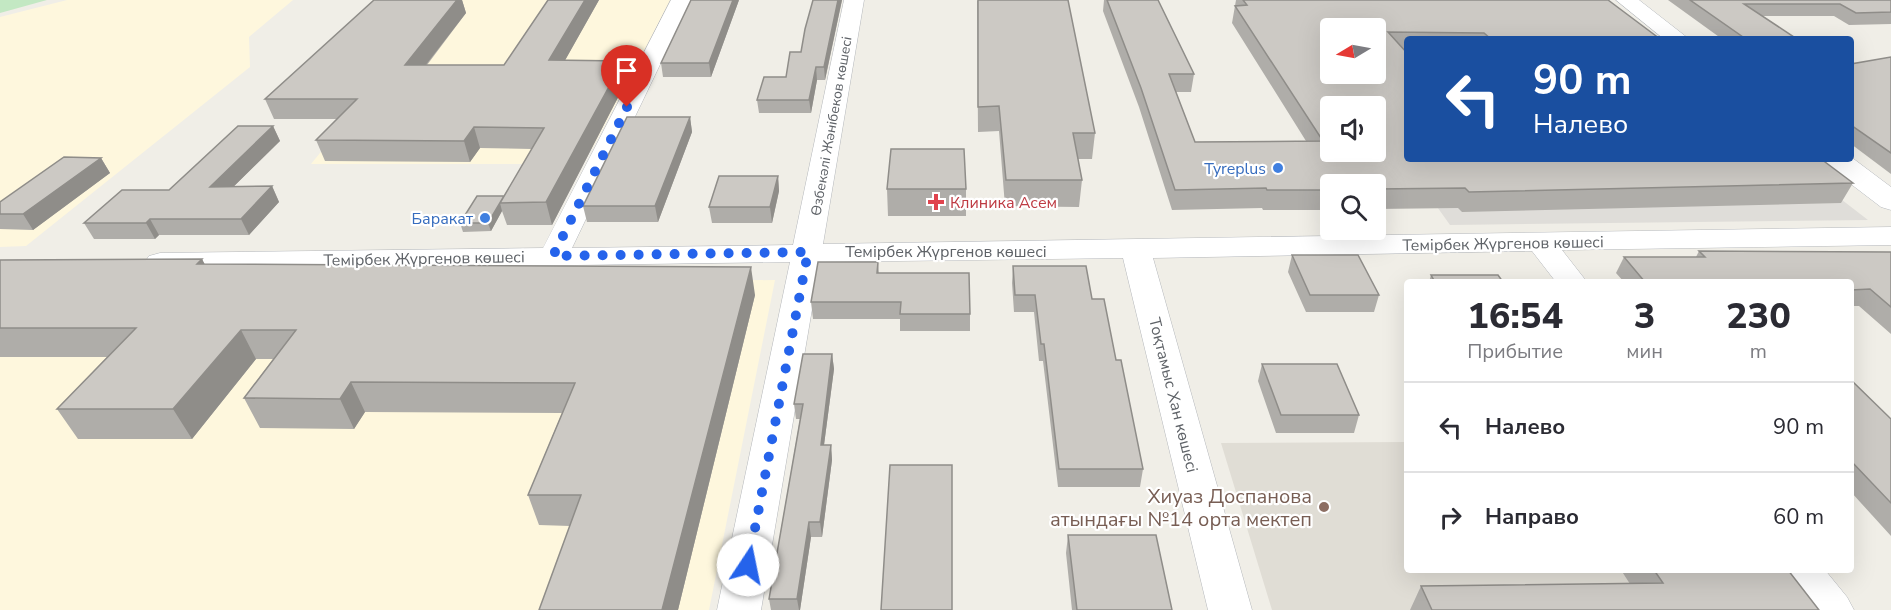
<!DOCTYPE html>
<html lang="ru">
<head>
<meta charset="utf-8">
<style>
	:root { --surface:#fff; --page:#f7f7f7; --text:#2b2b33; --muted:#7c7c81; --line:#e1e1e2 }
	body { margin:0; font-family:"Nunito Sans",sans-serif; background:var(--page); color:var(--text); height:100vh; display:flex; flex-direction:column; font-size:22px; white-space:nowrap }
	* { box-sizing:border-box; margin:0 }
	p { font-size:20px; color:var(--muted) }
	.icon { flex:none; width:33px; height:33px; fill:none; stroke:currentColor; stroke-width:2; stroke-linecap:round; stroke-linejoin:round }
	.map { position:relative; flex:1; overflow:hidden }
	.panel { position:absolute; left:1404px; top:279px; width:450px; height:294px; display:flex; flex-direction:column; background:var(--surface); border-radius:6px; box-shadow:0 6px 24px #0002 }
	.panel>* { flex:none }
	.top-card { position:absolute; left:1404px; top:36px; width:450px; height:126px; border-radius:6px; box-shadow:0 6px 24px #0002; background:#1a4fa0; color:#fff; overflow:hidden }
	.needle { width:39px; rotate:260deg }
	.controls { position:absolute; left:1320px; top:18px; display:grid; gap:12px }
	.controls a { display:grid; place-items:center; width:66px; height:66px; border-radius:6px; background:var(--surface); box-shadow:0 6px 24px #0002; font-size:30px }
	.pin { position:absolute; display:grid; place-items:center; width:51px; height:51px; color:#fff; margin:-62px -26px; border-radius:50% 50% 50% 0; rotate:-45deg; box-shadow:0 0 6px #0007 }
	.pin .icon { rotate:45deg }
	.me { position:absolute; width:66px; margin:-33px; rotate:11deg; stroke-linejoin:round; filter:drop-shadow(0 0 4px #0008) }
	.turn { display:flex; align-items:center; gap:21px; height:126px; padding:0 30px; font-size:27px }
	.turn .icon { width:78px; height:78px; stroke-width:2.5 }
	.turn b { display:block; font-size:42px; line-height:51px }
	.eta { display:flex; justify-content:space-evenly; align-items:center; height:102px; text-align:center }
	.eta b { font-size:36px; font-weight:800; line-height:42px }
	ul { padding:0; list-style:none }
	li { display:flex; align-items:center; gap:18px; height:90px; padding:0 30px; border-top:2px solid var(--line) }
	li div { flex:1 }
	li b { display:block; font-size:22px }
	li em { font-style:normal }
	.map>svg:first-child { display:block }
	.commercial { fill:#fef7dd }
	.industrial { fill:#dfddd9 }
	.education { fill:#e0ddd5 }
	.green { fill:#c3e8c3 }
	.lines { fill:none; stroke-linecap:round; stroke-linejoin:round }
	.street-casing { stroke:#b4b7bb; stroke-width:1 }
	.secondary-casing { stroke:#b5b9be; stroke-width:1 }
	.street { fill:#fff; fill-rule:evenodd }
	.secondary { fill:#fff; fill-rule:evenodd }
	.wall { fill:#afada9 }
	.shaded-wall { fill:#8f8d89 }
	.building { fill:#ccc9c4; stroke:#8f8d89; stroke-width:1.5; fill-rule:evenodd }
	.route { stroke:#2563eb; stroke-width:10; stroke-dasharray:0 18 }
	.shop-dot { fill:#3f7fe0; stroke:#fff; stroke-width:2 }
	.health-dot { fill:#e0444e; stroke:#fff; stroke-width:2 }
	.education-dot { fill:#8d6e63; stroke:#fff; stroke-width:2 }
	.labels { text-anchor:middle; stroke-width:4.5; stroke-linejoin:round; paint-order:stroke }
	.far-street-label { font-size:14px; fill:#5e6267; stroke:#fff }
	.shop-label { font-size:16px; fill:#366cbe; stroke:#fff; text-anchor:end }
	.health-label { font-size:16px; fill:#be3a42; stroke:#fff; text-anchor:start }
	.street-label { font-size:16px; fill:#5e6267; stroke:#fff }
	.near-education-label { font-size:20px; fill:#785e54; stroke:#fff; text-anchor:end }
</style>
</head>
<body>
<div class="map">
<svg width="1891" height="610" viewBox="0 0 1891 610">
	<rect width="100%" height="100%" fill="#f0eee7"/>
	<path class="commercial" d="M67,0h226l-44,37 1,30 -224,179 -26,1v-230z
		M445,0h226l-79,149h-12l-9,15h-260z
		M775,280l-66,330h-709v-322z"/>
	<path class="industrial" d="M1289,0h295l-177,39v120h382l79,61 -418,5 -74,-104v-93h-46z"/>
	<path class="education" d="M1407,442v128h358l31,40h-524l-51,-167z"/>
	<path class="green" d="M0,0h47l-47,13z"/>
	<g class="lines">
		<defs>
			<path id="street" d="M671,0h20l-119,248 221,-3 51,-245h20l-41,244 1068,-17v18l-329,5 25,32h-31l-24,-31 -379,7 99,352h-44l-85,-352 -303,4 -59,348h-44l73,-348 -630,9 -11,-3 -4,-6 4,-6 11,-3 383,-5z
				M1779,570h46l22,27 7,13h-47l-22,-28z"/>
			<path id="secondary" d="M1616,0h23l50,39h-25z
				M1851,157l40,30v23l-10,-3 -55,-42 -4,-6z"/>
		</defs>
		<use href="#street" class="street-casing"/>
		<use href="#secondary" class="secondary-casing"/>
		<use href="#street" class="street"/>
		<use href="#secondary" class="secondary"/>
	</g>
	<path class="wall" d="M374,0h88l4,13 -39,52h77l44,-65h51l-34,60 62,20 -75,145h-45l-5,-14 -11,20 -28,1 -3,-9 44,-27 28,-47 -52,-1 -10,14 -145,-1 -9,-21 21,-21h-63l-9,-20z
		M739,0l-28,77h-48l-2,-14z
		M813,0h29l-17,80h-8l-6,33h-52l-2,-13 29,-23 15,-25z
		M977,0l118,133 -3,26h-14l4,21 -3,27 -74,-1 -6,-75 -21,1z
		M1104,0h54l36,74 -3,18h-15l19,50 111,-1 -74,-118 4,-23h372l52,39h-253v11h-3l3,109 446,24 -12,20 -379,9 -4,-4 -82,1v-25h-46v26h-67l-1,-2 -90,2 -33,-103 -36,-96z
		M1668,0h223v24l-42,1 -15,-9h-72l35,23h-75z
		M1891,57v117l-40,-30v-80z
		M690,117l2,15 -34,90h-71l-4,-16z
		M273,126l7,15 -47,46 39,-1 7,16 -30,33h-90l-4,4h-61l-10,-16 85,-33z
		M101,158l9,15 -77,57 -33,-1v-27z
		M778,176l1,15 -7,32h-60l-3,-16z
		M887,189h79v27h-78z
		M1699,251l192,1v82l-32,-28h-8v-24h-227l-8,-9 8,-16h72z
		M1292,255l87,40 -5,17h-68l-18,-40z
		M202,259l2,5 551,31 -77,315h-139l31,-84 -31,-1 -11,-30 34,-82 -197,-1 -11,17 -94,-1 -16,-30 29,-39h-17l-64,80h-114l-21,-30 50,-52h-107v-97z
		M878,262l1,11 91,41v17h-70v-12h-87l-2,-17z
		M1013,266l79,33 24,61 27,109 -3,18h-82l-15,-126h-4l-5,-49h-20l-2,-29z
		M1431,275l72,7h-74z
		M832,354l2,15 -10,76h7l1,15 -10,77h-11l-11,73h-29l-2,-11 31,-180h-4l-2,-15z
		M1262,364l97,51 -5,18h-78l-18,-52z
		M1851,380l40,39v117l-40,-44z
		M1068,535l104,75h-100l-6,-57z
		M1621,570h167l31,40h-409l11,-24 209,-2z"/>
	<path class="shaded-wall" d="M457,0h5l4,13 -55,71 -6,-19z
		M585,0h14l-45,80 -5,-20z
		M733,0h6l-28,77 -2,-14z
		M838,0h4l-17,80 -1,-13z
		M623,61l4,19 -75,145 -6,-23z
		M816,67l1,13 -6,33 -2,-13z
		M690,117l2,15 -34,90 -3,-16z
		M273,126l7,15 -62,61 -8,-15z
		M474,127l6,21 -10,14 -6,-21z
		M101,158l9,15 -77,57 -10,-16z
		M778,176l1,15 -7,32 -2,-16z
		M272,186l7,16 -30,33 -8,-16z
		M504,196l-4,7 2,8 -11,20 -3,-8z
		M150,219l9,16 -4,4 -9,-16z
		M202,259l15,28 -20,-23z
		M751,267l4,28 -77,315h-16z
		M241,330l15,29 -64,80 -19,-30z
		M832,354l2,15 -12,91 -1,-15z
		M351,382l14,30 -11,17 -14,-30z
		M831,445l1,15 -10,77 -2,-15z
		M809,522l2,15 -11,73h-1l-2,-11z"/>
	<path class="building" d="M374,0h83l-52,65h99l44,-65h37l-36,60 74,1 -77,141 -46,1 44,-75 -70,-1 -10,14 -148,-1 41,-41h-92z
		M691,0h42l-24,63h-48z
		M813,0h25l-14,67h-8l-7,33h-52l7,-23h22l4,-25h11l4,-23z
		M978,0h90l27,133h-22l9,47h-76l-7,-74 -21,1z
		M1107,0h51l36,74h-25l26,68 128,-1 -88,-135 12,-1 -4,-5h365l52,39h-169l-7,-6 -96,-1 19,21v106h414l32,24 -384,9 -4,-4 -89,1v-5h-46v6h-63l-1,-2 -91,2 -34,-102zM1330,28h46v46h-46zM1330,106h46v46h-46z
		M1690,0h201v12l-35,1 -16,-9h-96l53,35h-51z
		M1891,57v96l-40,-28v-61z
		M627,117h63l-35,89h-72z
		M238,126h35l-63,61 62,-1 -31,33h-91l-4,4h-62l38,-33h47z
		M891,149h73l2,40h-79z
		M64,157l37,1 -78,56h-23v-12z
		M719,176h59l-8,31h-61z
		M477,196h27l-16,27h-28z
		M1699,251l192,1v55l-21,-18 -19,1v-8h-206l-21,-25h81z
		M1292,255h66l21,40h-69z
		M202,259l-5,5 554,3 -89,343h-123l42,-115h-53l47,-112 -224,-1 -11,17 -96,-1 52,-68h-55l-68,79h-116l79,-81h-136v-68z
		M818,262h60l-1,11h92l1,41h-70l1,-12h-90z
		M1013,266h73l6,33h12l12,61h5l22,109h-84l-15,-125h-3l-6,-49h-20z
		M1431,275h67l5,7h-68z
		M803,354h29l-11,91h10l-11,77h-11l-12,77h-28l34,-195h-9z
		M1262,364h75l22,51h-78z
		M1851,380l40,39v84l-40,-42z
		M890,465h62v145h-71z
		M1068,535h88l16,75h-95z
		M1654,570h134l31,40h-387l-11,-24 242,-3z"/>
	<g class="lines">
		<path class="route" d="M627,107l-74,149 255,-4 -60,313"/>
	</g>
	<g class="shop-dot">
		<circle cx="1278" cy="168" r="6"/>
		<circle cx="485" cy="218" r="6"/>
	</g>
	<path class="health-dot" d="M933 193h6v6h6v6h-6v6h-6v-6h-6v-6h6z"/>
	<circle class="education-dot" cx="1324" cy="507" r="6"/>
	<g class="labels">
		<g class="far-street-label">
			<text transform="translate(831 126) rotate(-80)" y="5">Өзбекәлі Жәнібеков көшесі</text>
		</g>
		<g class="shop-label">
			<text x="1266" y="174">Tyreplus</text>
			<text x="473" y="224">Баракат</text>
		</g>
		<g class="health-label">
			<text x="950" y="208">Клиника Асем</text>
		</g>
		<g class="street-label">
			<text transform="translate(1503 243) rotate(-1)" y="6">Темірбек Жүргенов көшесі</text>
			<text x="946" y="257">Темірбек Жүргенов көшесі</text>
			<text transform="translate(424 258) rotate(-1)" y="6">Темірбек Жүргенов көшесі</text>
			<text transform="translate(1174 395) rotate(76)" y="6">Тоқтамыс Хан көшесі</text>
		</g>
		<g class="near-education-label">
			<text x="1312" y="503">Хиуаз Доспанова<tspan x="1312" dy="23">атындағы №14 орта мектеп</tspan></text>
		</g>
	</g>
</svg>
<div class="controls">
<a><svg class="needle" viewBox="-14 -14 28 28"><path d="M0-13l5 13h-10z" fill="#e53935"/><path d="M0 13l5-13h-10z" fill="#7c7c81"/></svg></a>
<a><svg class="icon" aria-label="sound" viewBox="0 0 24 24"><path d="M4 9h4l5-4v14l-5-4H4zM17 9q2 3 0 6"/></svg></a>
<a><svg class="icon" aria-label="search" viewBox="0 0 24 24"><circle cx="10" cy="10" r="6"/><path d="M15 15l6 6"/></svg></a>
</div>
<div class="pin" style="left:627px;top:107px;background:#d93025"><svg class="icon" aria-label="arrive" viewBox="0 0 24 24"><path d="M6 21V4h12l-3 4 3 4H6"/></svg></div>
<svg class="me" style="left:748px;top:565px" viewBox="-20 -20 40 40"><circle r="19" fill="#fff"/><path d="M0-13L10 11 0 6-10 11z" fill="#2563eb"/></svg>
<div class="top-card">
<div class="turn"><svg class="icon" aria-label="left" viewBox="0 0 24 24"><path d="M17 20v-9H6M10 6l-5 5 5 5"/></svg><div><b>90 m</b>Налево</div></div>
</div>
<section class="panel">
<div class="eta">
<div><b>16:54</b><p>Прибытие</p></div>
<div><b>3</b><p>мин</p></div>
<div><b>230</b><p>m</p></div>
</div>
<ul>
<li><svg class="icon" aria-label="left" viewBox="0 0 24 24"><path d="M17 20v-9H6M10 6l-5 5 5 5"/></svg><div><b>Налево</b></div><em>90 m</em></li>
<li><svg class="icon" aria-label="right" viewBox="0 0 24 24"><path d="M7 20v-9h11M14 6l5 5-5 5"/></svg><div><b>Направо</b></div><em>60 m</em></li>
</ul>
</section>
</div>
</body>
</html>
